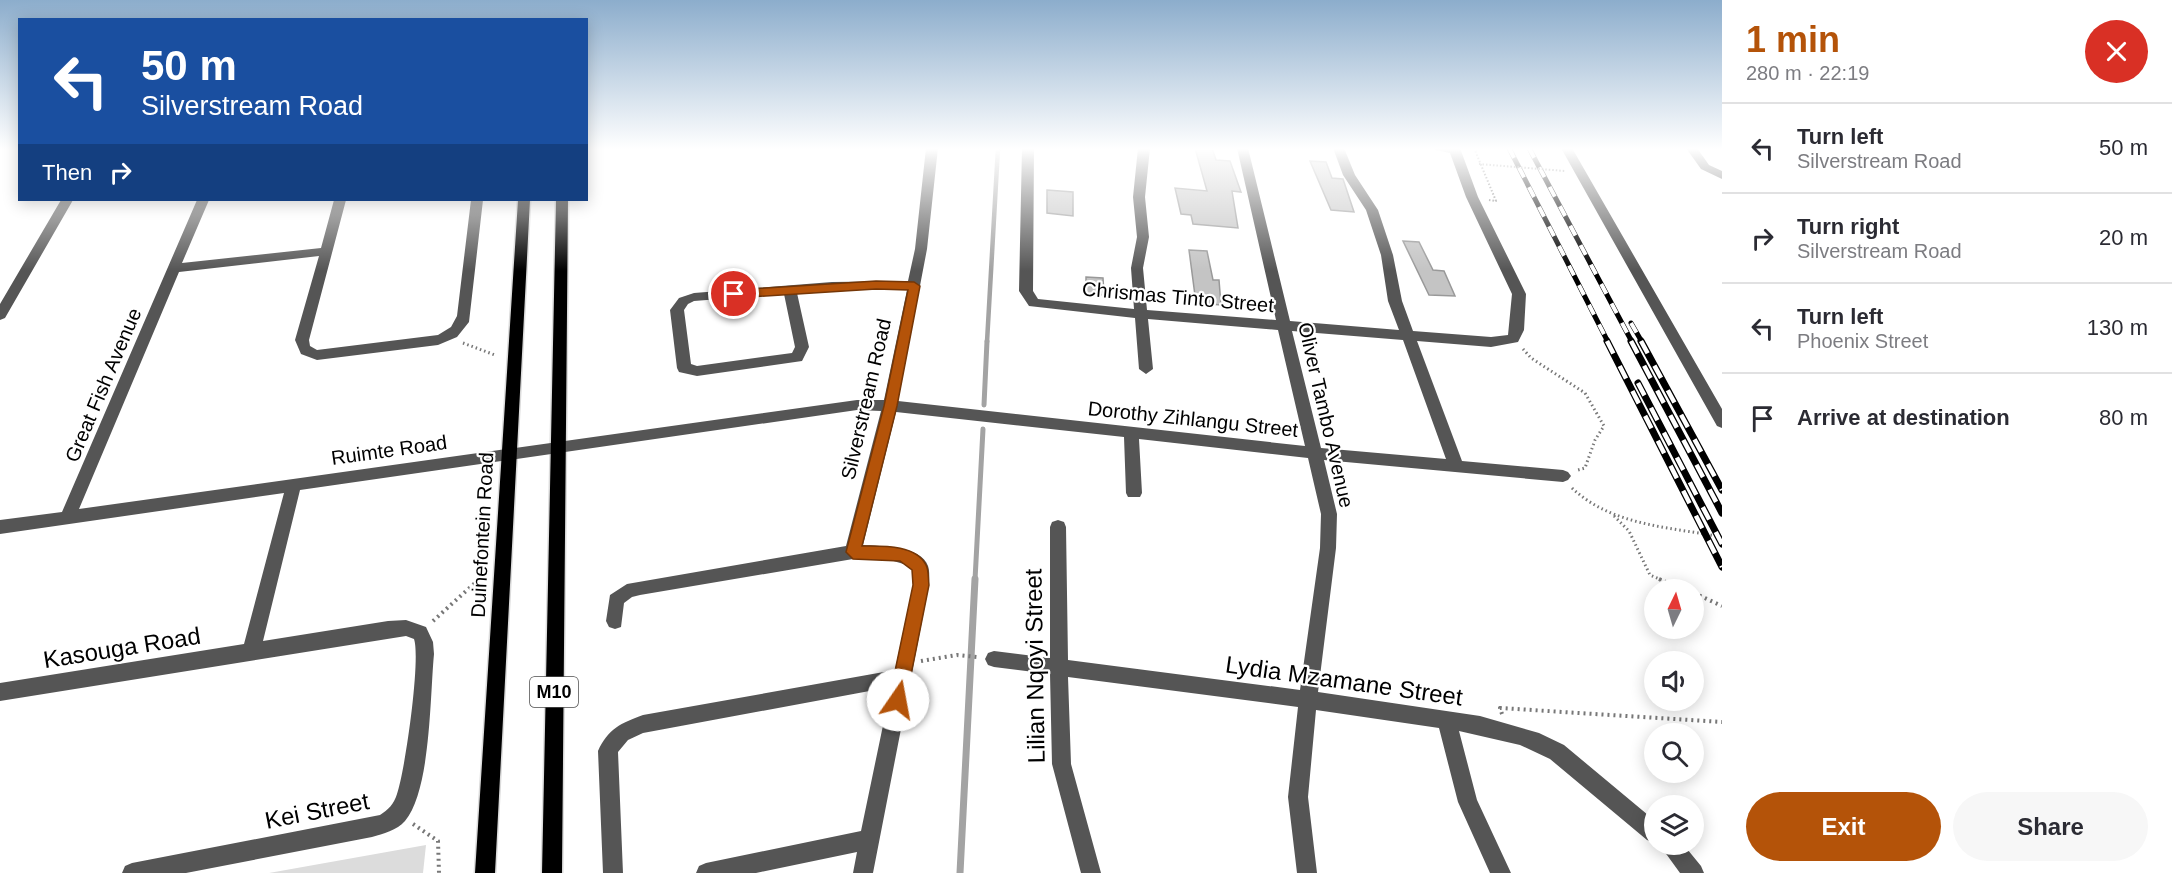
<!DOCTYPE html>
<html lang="en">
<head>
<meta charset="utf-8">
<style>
	:root { --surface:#fff; --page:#f7f7f7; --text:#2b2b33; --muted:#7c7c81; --line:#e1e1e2; --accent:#b45309 }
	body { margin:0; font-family:Helvetica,sans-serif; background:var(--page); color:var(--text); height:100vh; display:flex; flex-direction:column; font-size:22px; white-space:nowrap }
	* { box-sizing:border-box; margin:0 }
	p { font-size:20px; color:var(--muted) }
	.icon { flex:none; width:33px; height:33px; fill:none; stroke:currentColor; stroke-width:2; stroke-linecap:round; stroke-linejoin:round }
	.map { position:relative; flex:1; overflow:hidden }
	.details { display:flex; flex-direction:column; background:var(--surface); width:450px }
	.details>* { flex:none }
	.hud { position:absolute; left:18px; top:18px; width:570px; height:183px; border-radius:0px; box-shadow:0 3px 15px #0003; background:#1a4fa0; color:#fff; overflow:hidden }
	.needle { width:39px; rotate:5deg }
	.fabs { position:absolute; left:1644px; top:579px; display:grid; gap:12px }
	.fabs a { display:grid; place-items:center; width:60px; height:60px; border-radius:50%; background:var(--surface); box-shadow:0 3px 15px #0003; font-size:30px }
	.pin { position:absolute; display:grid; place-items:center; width:51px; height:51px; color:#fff; margin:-26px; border:3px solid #fff; border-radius:50%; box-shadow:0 2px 6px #0007 }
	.me { position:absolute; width:66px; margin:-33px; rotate:12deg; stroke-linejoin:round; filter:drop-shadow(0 0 4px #0008) }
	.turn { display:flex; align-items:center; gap:21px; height:126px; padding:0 24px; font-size:27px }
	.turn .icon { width:78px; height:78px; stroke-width:2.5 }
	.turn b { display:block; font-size:42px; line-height:51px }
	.then { display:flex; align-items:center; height:57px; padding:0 24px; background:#0003; gap:12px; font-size:22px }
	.round { display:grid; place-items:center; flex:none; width:63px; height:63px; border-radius:32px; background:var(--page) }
	.head { display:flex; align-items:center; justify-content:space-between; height:102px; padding:0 24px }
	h1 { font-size:36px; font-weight:800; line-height:45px; color:var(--accent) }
	.button { display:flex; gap:12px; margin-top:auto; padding:12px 24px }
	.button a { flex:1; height:69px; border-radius:36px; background:var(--accent); color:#fff; font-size:24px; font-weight:800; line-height:69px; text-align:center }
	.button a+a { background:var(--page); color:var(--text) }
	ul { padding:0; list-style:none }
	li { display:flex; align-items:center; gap:18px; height:90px; padding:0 24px; border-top:2px solid var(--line) }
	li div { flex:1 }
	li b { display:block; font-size:22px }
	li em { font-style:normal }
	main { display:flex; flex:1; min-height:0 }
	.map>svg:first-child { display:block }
	.green { fill:#dcdcdc }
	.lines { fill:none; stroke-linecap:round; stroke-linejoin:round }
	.stream-far2 { stroke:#a3a3a3; stroke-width:4.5 }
	.stream-far1 { stroke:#a3a3a3; stroke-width:5 }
	.stream { stroke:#a3a3a3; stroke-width:7 }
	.building { fill:#c4c4c4; stroke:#999; stroke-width:1.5 }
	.major-casing { stroke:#dbdbdb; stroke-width:3 }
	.path-far2 { stroke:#777; stroke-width:2; stroke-dasharray:1.5 2; stroke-linecap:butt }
	.path-far1 { stroke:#777; stroke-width:3; stroke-dasharray:1.5 3; stroke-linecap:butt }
	.path { stroke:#777; stroke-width:4; stroke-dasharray:2 4; stroke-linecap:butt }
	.minor { fill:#555; fill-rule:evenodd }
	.major { fill:#000; fill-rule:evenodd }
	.rail-far1-casing { stroke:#000; stroke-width:5 }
	.rail-casing { stroke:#000; stroke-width:7 }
	.rail-far1 { stroke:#fff; stroke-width:4; stroke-dasharray:11; stroke-linecap:butt }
	.rail { stroke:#fff; stroke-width:4.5; stroke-dasharray:14; stroke-linecap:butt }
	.path-bridge { stroke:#777; stroke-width:2; stroke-dasharray:1.5 2; stroke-linecap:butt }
	.route { fill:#b45309; stroke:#753606; stroke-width:1.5 }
	.labels { text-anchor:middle; stroke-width:4.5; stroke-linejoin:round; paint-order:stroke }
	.shield { fill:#fff; stroke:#4c4c4c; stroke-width:1.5 }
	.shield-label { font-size:18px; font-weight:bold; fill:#000 }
	.street-label { font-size:20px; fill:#000; stroke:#fff }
	.near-street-label { font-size:24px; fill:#000; stroke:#fff }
</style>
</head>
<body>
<main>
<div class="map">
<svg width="1722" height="873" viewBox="0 0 1722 873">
	<rect width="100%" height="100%" fill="#fff"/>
	<path class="green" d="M426,845l-3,28h-154z"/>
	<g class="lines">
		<path class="stream-far2" d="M987,342l11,-194"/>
		<path class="stream-far1" d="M984,405l3,-64
			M975,580l8,-151"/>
		<path class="stream" d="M960,873l15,-294"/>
	</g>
	<path class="building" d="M1195,148h17l4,12 14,1 11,31 -9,-1 6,37 -45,-4 -2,-9 -10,-1 -6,-26 32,3z
		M1310,161l16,1 6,16 11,1 11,33 -23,-2z
		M1047,190l26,2v24l-26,-3z
		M1403,241l16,1 14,28 11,1 11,25 -26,-1z
		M1189,250l18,1 6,29h6l2,25 -25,-2z
		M1086,277l17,1 1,17 -18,-1z"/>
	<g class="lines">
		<defs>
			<path id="major" d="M518,200h12l-35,673h-20z
				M556,200h12l-6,673h-20z"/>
		</defs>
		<use href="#major" class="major-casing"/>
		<path class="path-far2" d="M1474,148l22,53 -7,-1"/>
		<path class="path-far1" d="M463,343l32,12
			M1523,349l8,9 54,35 19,33 -9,14 -10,28 -7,2
			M1572,488c40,38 98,39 150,49
			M1614,516l15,15 21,44 12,5"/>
		<path class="path" d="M1659,579l25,11
			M1694,593l28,13
			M433,621l43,-39
			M921,661l36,-6 20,2
			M1502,714l-2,-6 222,14
			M413,824l25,17 1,32"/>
		<path class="minor" d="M926,148h12l-11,101 -29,152 407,45 -27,-116 -130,-11 5,50 -7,5 -7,-5 -4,-51 -106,-12 -10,-15 3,-143h12l-1,143 5,8 96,10 -3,-41 6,-31 -4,-40 5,-49h12l-5,49 4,40 -6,31 4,42 129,10 -39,-172h11l42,173 109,9 -11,-29 -7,-46 -15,-45 -23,-35 -10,-27h11l11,27 23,35 15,45 9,46 11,30 78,6 17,-2 4,-41 -46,-97 -16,-44 -23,-5h33l18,49 48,97 -2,36 -6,12 -27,5 -74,-6 45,120 101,9 5,2 3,4 -3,4 -5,2 -239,-22 13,54 -1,34 -18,144 162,24 59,17 25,12 90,75v23l-7,-3 -97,-81 -30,-14 -61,-14 18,69 34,73h-21l-32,-71 -19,-74 -123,-18 -8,87 9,76h-20l-9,-76 10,-90 -230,-30 3,87 30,109h-20l-29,-109 -2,-90 -56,-7 -6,-2 -3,-6 3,-6 6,-2 56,7v-131l2,-5 6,-2 6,2 2,5 2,133 232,30 20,-142 1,-34 -13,-56 -169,-19 3,54 -2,4h-12l-2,-4 -2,-56 -228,-25 -33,133c17,1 59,1 65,21 2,6 1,13 1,19l-56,288h-20l4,-21 -101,21h-60l3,-7 7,-3 155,-32 30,-144 -248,46 -15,7 -10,12 5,121h-20l-5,-122c10,-22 23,-28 45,-36l252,-45 18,-85 -1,-15 -5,-5 -17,-5 -37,-1 -213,36 -8,2 -8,6 -3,24 -6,2 -6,-2 -3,-6 4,-26 17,-11 219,-38 35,-135 -24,-1 -557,80 -37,151 125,-20 18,-1 20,7 7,15 1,12c-4,41 -3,136 -29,167 -8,9 -22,13 -33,16l-186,36h-64l3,-7 7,-3 248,-48c8,-5 14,-11 17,-21 8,-23 24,-135 17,-155l-8,-3 -406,65v-18l244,-39 40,-151 -284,41v-14l62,-8 135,-312h12l-27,63 139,-15 13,-48h12l-37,140 1,6 7,4 121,-15 13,-8 6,-11 14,-116h12l-14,122 -12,15 -19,8 -121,15 -16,-6 -6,-14 24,-84 -140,16 -100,237 778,-109h27l23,-110 -48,-1 -62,4 12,54 -7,14 -105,15 -18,-4 -2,-4 -7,-58 9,-12 15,-5 138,-11 76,-1 7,-32zM784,294l11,53 -3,6 -95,13 -6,-2 -7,-54 4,-6 6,-3zM1292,331l111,9 43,119 -125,-11z
			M1561,148h11l150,261v19l-5,-2z
			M1686,148h11l12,17 13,6v8l-21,-10z
			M61,200h12l-68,118 -5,2v-16z
			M1659,844h24l18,22 3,7h-24z"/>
		<use href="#major" class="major"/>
		<defs>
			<path id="rail-far1" d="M1509,148l99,194
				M1529,148l103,194
				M1631,323l11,19"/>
			<path id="rail" d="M1607,341l115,226
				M1631,341l91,172
				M1641,341l81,149
				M1638,383l84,161"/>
		</defs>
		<use href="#rail-far1" class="rail-far1-casing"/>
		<use href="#rail" class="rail-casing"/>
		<use href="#rail-far1" class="rail-far1"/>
		<use href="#rail" class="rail"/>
		<path class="path-bridge" d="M1479,164l86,7"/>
	</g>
	<linearGradient id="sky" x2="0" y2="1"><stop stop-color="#8cadcc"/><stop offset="0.55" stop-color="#fff"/><stop offset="1" stop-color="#fff" stop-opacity="0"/></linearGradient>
	<rect width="1722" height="271" fill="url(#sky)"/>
	<path class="route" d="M876,281l38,1 6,4 -23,120 -35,140c19,0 54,-2 64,19 3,5 2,14 3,20l-23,115 -2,6 -6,2 -6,-2 -3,-6 24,-115 -1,-15 -12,-9 -47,-2 -7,-7 38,-146 24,-116 -32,-1 -142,9 -6,-4 6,-4z"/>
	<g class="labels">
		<rect class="shield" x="530" y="677" width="48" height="30" rx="4.5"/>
		<g class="shield-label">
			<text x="554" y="698">M10</text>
		</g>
		<g class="street-label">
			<text transform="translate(1178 297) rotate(5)" y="7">Chrismas Tinto Street</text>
			<text transform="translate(103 385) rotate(-67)" y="7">Great Fish Avenue</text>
			<text transform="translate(866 399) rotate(-77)" y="7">Silverstream Road</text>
			<text transform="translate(1326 415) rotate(77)" y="7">Oliver Tambo Avenue</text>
			<text transform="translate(1193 419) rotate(6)" y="7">Dorothy Zihlangu Street</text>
			<text transform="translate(389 450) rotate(-8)" y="7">Ruimte Road</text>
			<text transform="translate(482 535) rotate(-87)" y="7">Duinefontein Road</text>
		</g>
		<g class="near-street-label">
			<text transform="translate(122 648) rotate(-9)" y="8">Kasouga Road</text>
			<text transform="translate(1035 666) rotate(-91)" y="8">Lilian Nqoyi Street</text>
			<text transform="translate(1344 681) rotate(8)" y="8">Lydia Mzamane Street</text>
			<text transform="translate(317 811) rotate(-11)" y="8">Kei Street</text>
		</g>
	</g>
</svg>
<div class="fabs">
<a><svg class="needle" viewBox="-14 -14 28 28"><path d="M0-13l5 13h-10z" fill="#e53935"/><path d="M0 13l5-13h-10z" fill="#7c7c81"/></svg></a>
<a><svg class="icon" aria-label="sound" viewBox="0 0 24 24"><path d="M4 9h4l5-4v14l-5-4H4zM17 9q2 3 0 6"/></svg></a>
<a><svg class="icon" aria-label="search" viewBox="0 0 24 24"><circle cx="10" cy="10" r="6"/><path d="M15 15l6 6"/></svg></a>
<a><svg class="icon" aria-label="layers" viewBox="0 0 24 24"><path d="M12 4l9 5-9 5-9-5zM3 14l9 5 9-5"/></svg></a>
</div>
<div class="pin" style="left:734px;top:294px;background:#d93025"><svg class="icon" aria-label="arrive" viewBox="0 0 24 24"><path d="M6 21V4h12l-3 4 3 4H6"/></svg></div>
<svg class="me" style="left:898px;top:700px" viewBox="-20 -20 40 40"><circle r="19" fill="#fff"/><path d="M0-13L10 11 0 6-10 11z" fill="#b45309"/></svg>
<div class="hud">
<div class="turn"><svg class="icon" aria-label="left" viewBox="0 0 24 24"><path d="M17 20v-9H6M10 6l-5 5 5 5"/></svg><div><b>50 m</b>Silverstream Road</div></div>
<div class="then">Then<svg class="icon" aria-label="right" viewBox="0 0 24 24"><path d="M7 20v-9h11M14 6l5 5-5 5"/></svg></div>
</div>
</div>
<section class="details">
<div class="head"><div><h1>1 min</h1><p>280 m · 22:19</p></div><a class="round" style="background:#d93025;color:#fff"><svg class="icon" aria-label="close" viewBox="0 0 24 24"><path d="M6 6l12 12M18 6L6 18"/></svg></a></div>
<ul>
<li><svg class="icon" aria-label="left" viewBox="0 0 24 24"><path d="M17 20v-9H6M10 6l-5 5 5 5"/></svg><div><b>Turn left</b><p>Silverstream Road</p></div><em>50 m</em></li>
<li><svg class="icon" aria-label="right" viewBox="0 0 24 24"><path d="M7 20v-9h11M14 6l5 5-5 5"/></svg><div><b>Turn right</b><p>Silverstream Road</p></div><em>20 m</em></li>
<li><svg class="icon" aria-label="left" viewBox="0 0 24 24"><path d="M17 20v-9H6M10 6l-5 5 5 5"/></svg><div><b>Turn left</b><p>Phoenix Street</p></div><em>130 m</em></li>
<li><svg class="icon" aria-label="arrive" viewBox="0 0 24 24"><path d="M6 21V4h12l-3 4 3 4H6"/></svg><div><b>Arrive at destination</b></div><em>80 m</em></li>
</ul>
<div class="button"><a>Exit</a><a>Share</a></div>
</section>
</main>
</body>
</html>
